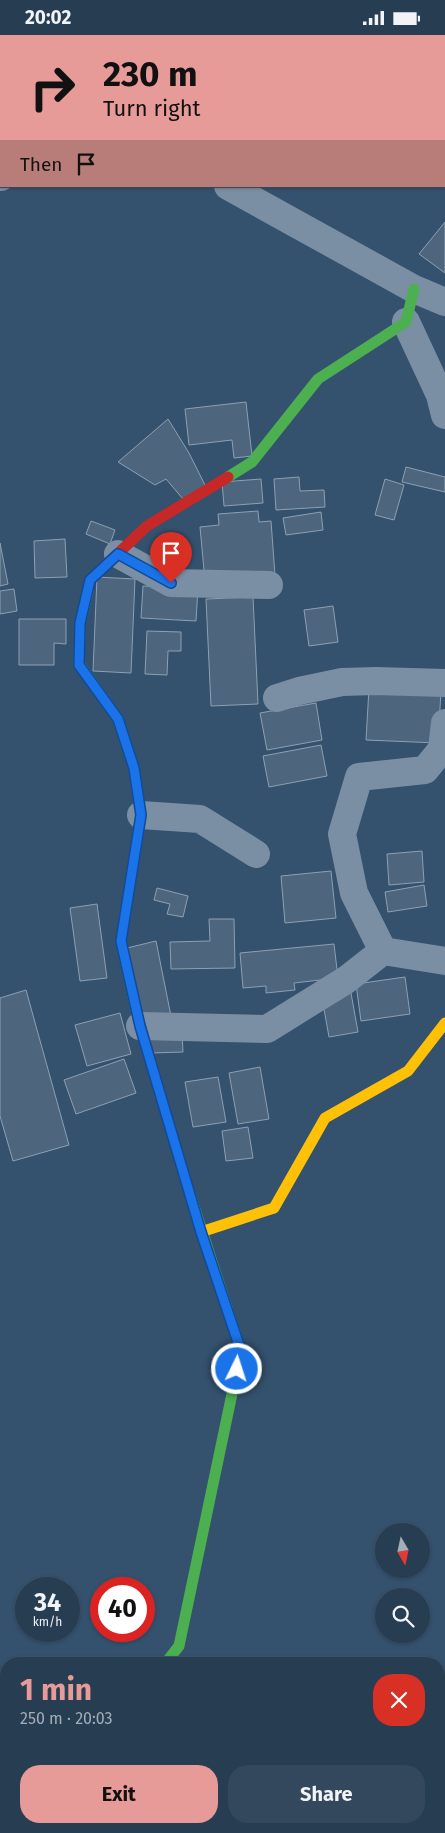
<!DOCTYPE html>
<html lang="en">
<head>
<meta charset="utf-8">
<style>
	:root { --surface:#273d52; --page:#33485c; --text:#f1f3f6; --muted:#a4aeb8; --line:#435669; --accent:#e69b98 }
	body { margin:0; font-family:"Fira Sans",sans-serif; background:var(--page); color:var(--text); height:100vh; display:flex; flex-direction:column; font-size:19px; white-space:nowrap }
	* { box-sizing:border-box; margin:0 }
	p { font-size:16px; color:var(--muted) }
	.icon { flex:none; width:28px; height:28px; fill:none; stroke:currentColor; stroke-width:2; stroke-linecap:round; stroke-linejoin:round }
	.map { position:relative; flex:1; overflow:hidden }
	.panel { position:absolute; left:0px; top:1622px; width:445px; height:176px; display:flex; flex-direction:column; background:var(--surface); border-radius:20px 20px 0 0; box-shadow:0 1px 4px #0004,0 0 0 1px var(--line) }
	.panel>* { flex:none }
	.top-card { position:absolute; left:0px; top:0px; width:445px; height:152px; box-shadow:0 1px 4px #0004,0 0 0 1px var(--line); background:#e69b98; color:#111; overflow:hidden }
	.needle { width:32px; rotate:171deg }
	.controls { position:absolute; left:375px; top:1488px; display:grid; gap:10px }
	.controls a { display:grid; place-items:center; width:55px; height:55px; border-radius:50%; background:var(--surface); box-shadow:0 1px 4px #0004,0 0 0 1px var(--line); font-size:25px }
	.speed { position:absolute; left:15px; top:1542px; display:flex; gap:10px; font-size:25px; font-weight:700; text-align:center }
	.speed>* { display:grid; place-content:center; width:65px; height:65px; border-radius:50%; background:var(--surface); box-shadow:0 1px 4px #0004,0 0 0 1px var(--line); line-height:1 }
	.speed small { font-size:12px; font-weight:400 }
	.speed .limit { border:8px solid #d22; background:#fff; color:#111 }
	.pin { position:absolute; display:grid; place-items:center; width:42px; height:42px; color:#fff; margin:-51px -21px; border-radius:50% 50% 50% 0; rotate:-45deg; box-shadow:0 0 5px #0007 }
	.pin .icon { rotate:45deg }
	.me { position:absolute; width:55px; margin:-28px; rotate:4deg; stroke-linejoin:round; filter:drop-shadow(0 0 4px #0008) }
	.turn { display:flex; align-items:center; gap:18px; height:105px; padding:0 20px; font-size:22px }
	.turn .icon { width:65px; height:65px; stroke-width:2.5 }
	.turn b { display:block; font-size:35px; line-height:42px }
	.then { display:flex; align-items:center; height:48px; padding:0 20px; background:#0003; gap:10px; font-size:19px }
	.round { display:grid; place-items:center; flex:none; width:52px; height:52px; border-radius:20px; background:var(--page) }
	.summary { display:flex; align-items:center; justify-content:space-between; height:85px; padding:0 20px }
	h1 { font-size:30px; font-weight:700; line-height:38px; color:var(--accent) }
	.action { display:flex; gap:10px; margin-top:auto; padding:10px 20px }
	.action a { flex:1; height:58px; border-radius:20px; background:var(--accent); color:#111; font-size:20px; font-weight:700; line-height:58px; text-align:center }
	.action a+a { background:var(--page); color:var(--text) }
	.status { display:flex; justify-content:space-between; align-items:center; height:35px; padding:0 25px; background:var(--surface); direction:ltr }
	.status svg { height:14px; fill:currentColor }
	.map>svg:first-child { display:block }
	.building { fill:#4d667d; stroke:#8ea0b2 }
	.lines { fill:none; stroke-linecap:round; stroke-linejoin:round }
	.path { stroke:#7b8fa4; stroke-width:3; stroke-dasharray:2.5 4; stroke-linecap:butt }
	.street { stroke:#7b8fa4; stroke-width:28 }
	.fast { stroke:#4caf50; stroke-width:11 }
	.slow { stroke:#ffc107; stroke-width:11 }
	.jam { stroke:#c62828; stroke-width:11 }
	.route-casing { stroke:#114b97; stroke-width:12 }
	.route { stroke:#1a73e8; stroke-width:9 }
</style>
</head>
<body>
<div class="status"><b>20:02</b><svg viewBox="0 0 49 12"><path d="M0 12V9h3v3zM5 12V6h3v6zM10 12V3h3v9zM15 12V0h3v12zM26 1h20v11H26zM47 4h2v5h-2z"/></svg></div>
<div class="map">
<svg width="445" height="1798" viewBox="0 0 445 1798">
	<rect width="100%" height="100%" fill="#34516e"/>
	<path class="building" d="M445,187v51l-26,-19z
		M246,367l6,54 -18,2 -2,-18 -43,5 -4,-36z
		M168,384l21,34 17,34 -23,12 -17,-20 -11,6 -37,-23z
		M406,432l39,10v15l-43,-10z
		M299,442l1,14 24,-1 1,17 -49,3 -2,-31z
		M261,444l2,24 -39,3 -2,-24z
		M385,444l19,6 -10,35 -19,-5z
		M258,476l1,11 12,-1 4,54 -70,6 -5,-54 19,-2 -1,-11z
		M321,477l2,18 -37,5 -3,-17z
		M91,486l24,9 -5,14 -24,-10z
		M65,504l2,38 -32,1 -1,-37z
		M0,508l8,41 -8,2z
		M97,542l38,2 -4,94 -38,-2z
		M143,551l55,2 -2,33 -55,-3z
		M14,554l3,22 -17,3v-23z
		M253,562l5,107 -47,2 -5,-107z
		M333,571l5,36 -29,4 -5,-36z
		M19,584h47v25l-12,-1v22h-35z
		M147,596l34,1v19h-13l-1,24 -22,-1z
		M369,653l72,3 -3,52 -72,-3z
		M316,668l6,37 -55,10 -7,-37z
		M321,710l6,31 -58,11 -6,-31z
		M422,816l2,31 -35,3 -2,-31z
		M331,836l5,47 -51,5 -4,-47z
		M424,850l3,21 -39,6 -3,-20z
		M157,853l31,8 -5,21 -16,-3 3,-10 -16,-4z
		M97,869l10,74 -27,3 -10,-73z
		M209,884h25l1,49 -64,1 -1,-27 40,-1z
		M156,906l15,75 -29,6 -15,-74z
		M334,909l4,34 -44,5 1,7 -29,3v-7l-23,2 -3,-35z
		M405,942l5,37 -49,7 -5,-37z
		M26,955l43,155 -56,16 -13,-45v-118z
		M351,958l7,39 -29,5 -7,-39z
		M120,978l11,41 -44,12 -12,-41z
		M182,997l1,20 -32,1 -1,-19z
		M124,1024l12,34 -60,21 -12,-34z
		M260,1032l9,52 -31,5 -9,-51z
		M218,1042l8,45 -33,5 -8,-45z
		M248,1092l5,31 -27,3 -4,-30z"/>
	<g class="lines">
		<path class="path" d="M0,1783l6,-3"/>
		<path class="street" d="M156,0v1
			M0,142h1
			M228,151l186,103 31,13
			M406,287l34,73 5,20
			M118,519l53,29 98,2
			M277,663l22,-7 43,-9 34,-1 69,2
			M141,780l59,4 56,35
			M383,916l-29,-58 -12,-59 17,-57 66,-7 17,-21 3,-26
			M140,991l127,3 79,-49 37,-29 62,10
			M83,1792l2,6"/>
		<path class="fast" d="M228,442l24,-15 66,-83 88,-57 8,-33
			M88,556l-8,32 -1,41 39,55 16,49 7,47 -20,126 16,73
			M165,1629l14,-18 62,-295 -53,-163"/>
		<path class="slow" d="M201,1197l73,-24 51,-90 83,-47 37,-48"/>
		<path class="jam" d="M88,556l2,-11 57,-54 81,-49
			M137,979l51,174"/>
	</g>
	<g class="lines">
		<defs>
			<path id="route" d="M171,548l-53,-29 -28,26 -10,43 -1,42 39,54 16,49 7,47 -20,126 19,85 61,206 40,119 -4,18"/>
		</defs>
		<use href="#route" class="route-casing"/>
		<use href="#route" class="route"/>
	</g>
</svg>
<div class="controls">
<a><svg class="needle" viewBox="-14 -14 28 28"><path d="M0-13l5 13h-10z" fill="#e53935"/><path d="M0 13l5-13h-10z" fill="#a4aeb8"/></svg></a>
<a><svg class="icon" aria-label="search" viewBox="0 0 24 24"><circle cx="10" cy="10" r="6"/><path d="M15 15l6 6"/></svg></a>
</div>
<div class="speed"><div>34<small>km/h</small></div><div class="limit">40</div></div>
<div class="pin" style="left:171px;top:548px;background:#d93025"><svg class="icon" aria-label="arrive" viewBox="0 0 24 24"><path d="M6 21V4h12l-3 4 3 4H6"/></svg></div>
<svg class="me" style="left:237px;top:1334px" viewBox="-20 -20 40 40"><circle r="17" fill="#1a73e8" stroke="#fff" stroke-width="3"/><path d="M0-11L8 9 0 5-8 9z" fill="#fff"/></svg>
<div class="top-card">
<div class="turn"><svg class="icon" aria-label="right" viewBox="0 0 24 24"><path d="M7 20v-9h11M14 6l5 5-5 5"/></svg><div><b>230 m</b>Turn right</div></div>
<div class="then">Then<svg class="icon" aria-label="arrive" viewBox="0 0 24 24"><path d="M6 21V4h12l-3 4 3 4H6"/></svg></div>
</div>
<section class="panel">
<div class="summary"><div><h1>1 min</h1><p>250 m · 20:03</p></div><a class="round" style="background:#d93025;color:#fff"><svg class="icon" aria-label="close" viewBox="0 0 24 24"><path d="M6 6l12 12M18 6L6 18"/></svg></a></div>
<div class="action"><a>Exit</a><a>Share</a></div>
</section>
</div>
</body>
</html>
